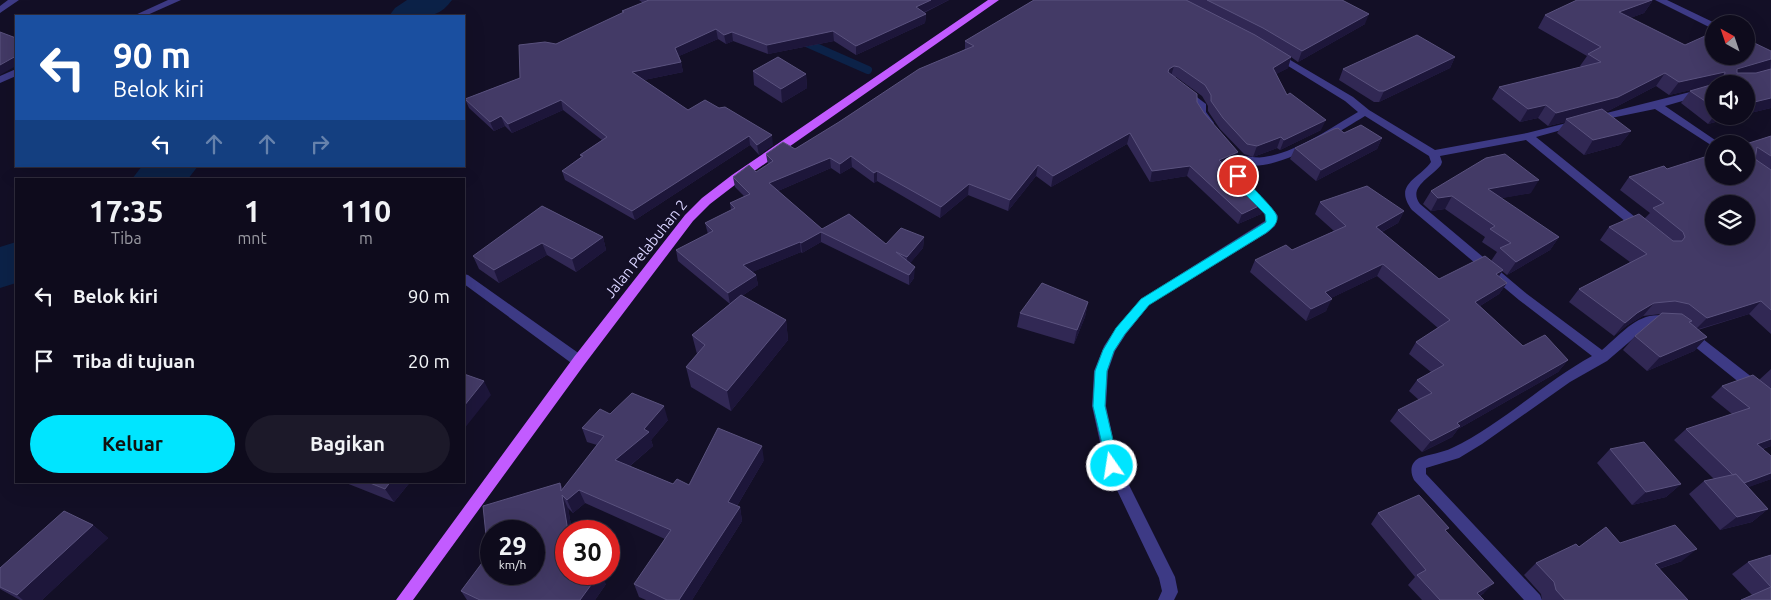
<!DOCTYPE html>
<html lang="id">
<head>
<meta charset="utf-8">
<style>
	:root { --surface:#0e0b1c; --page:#1c1929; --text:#f1f3f6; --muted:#9b9ba3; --line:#2e2b3b; --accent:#00e5ff }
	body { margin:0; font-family:Ubuntu,sans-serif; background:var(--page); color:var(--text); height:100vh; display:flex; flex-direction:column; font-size:19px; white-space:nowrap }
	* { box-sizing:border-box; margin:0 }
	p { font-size:16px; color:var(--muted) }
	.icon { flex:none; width:28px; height:28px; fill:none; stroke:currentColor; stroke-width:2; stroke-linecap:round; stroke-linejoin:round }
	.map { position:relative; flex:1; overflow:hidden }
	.drawer { position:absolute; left:15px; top:178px; width:450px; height:305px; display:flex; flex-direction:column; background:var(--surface); border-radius:0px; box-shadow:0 5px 20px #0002,0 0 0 1px var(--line) }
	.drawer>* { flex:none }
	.hud { position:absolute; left:15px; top:15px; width:450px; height:152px; border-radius:0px; box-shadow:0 5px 20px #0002,0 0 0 1px var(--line); background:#1a4fa0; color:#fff; overflow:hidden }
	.needle { width:32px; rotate:320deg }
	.buttons { position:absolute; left:1705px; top:15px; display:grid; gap:10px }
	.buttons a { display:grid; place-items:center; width:50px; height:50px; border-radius:50%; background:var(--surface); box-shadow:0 5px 20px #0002,0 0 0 1px var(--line); font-size:25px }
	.speed { position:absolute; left:480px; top:520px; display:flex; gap:10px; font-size:25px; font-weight:700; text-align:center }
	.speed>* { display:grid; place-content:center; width:65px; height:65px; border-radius:50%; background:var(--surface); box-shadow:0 5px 20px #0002,0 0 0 1px var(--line); line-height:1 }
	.speed small { font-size:12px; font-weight:400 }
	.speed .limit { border:8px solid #d22; background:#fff; color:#111 }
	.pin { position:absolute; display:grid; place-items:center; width:42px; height:42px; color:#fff; margin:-21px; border:2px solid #fff; border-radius:50%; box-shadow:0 1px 5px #0007 }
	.me { position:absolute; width:55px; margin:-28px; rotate:347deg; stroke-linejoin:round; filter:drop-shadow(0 0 4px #0008) }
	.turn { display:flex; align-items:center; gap:18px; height:105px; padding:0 15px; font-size:22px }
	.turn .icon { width:65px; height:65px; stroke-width:2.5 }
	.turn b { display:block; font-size:35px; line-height:42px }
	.lanes { display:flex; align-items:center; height:48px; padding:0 15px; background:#0003; justify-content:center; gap:25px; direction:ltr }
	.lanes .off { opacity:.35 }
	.eta { display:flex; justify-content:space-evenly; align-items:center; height:85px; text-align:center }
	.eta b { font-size:30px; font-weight:700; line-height:35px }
	.primary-button { display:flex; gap:10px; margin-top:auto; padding:10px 15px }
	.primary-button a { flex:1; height:58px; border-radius:30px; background:var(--accent); color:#111; font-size:20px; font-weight:700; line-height:58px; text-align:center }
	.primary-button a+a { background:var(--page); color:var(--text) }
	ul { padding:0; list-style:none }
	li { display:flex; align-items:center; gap:15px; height:65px; padding:0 15px }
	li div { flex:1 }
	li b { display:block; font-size:19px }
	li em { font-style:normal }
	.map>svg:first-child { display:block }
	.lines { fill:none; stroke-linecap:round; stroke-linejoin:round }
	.stream { stroke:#0c2248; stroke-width:8 }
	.river { fill:#0c2248; fill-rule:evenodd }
	.minor { fill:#3d3a85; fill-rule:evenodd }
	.major { fill:#c25bff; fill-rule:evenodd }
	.wall { fill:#312854 }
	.shaded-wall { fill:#1d163a }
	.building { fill:#433a66; stroke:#5a527e; fill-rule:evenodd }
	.route { fill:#00e5ff; stroke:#0095a6 }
	.labels { text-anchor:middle; stroke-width:4.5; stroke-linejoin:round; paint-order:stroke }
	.street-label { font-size:15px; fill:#d9d4ff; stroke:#130f26 }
</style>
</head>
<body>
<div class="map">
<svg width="1771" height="600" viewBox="0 0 1771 600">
	<rect width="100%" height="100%" fill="#130f26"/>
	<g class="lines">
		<path class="stream" d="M802,41l66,29"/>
		<path class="river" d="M407,0h45c-16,23 -38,16 -63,16l6,-8z
			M142,166h56l-10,13h-56z
			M16,242v41l-16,5v-41z"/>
		<path class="minor" d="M8,0h11l-19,13v-7z
			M168,0h13l-36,16h-12z
			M1655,0h12l50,24h-3v5l-3,-1z
			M1275,51l78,46 16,13 66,40 92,-17 187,-47v6l-49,14 53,36 1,2h-5v3l-59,-38 -68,14 -51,14 109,88 2,3 -2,3h-8l-111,-91 -86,16 2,6 -1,3c-9,12 -34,22 -21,39l107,90 75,56c24,-20 40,-44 74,-31l1,3 -1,3 -5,2 -10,-3 -12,1 -42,36 -37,21 -88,62 -23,14 -33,10v6l114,121 2,5h-18l-110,-120c-4,-8 -4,-17 5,-22 10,-4 23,-5 33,-10 49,-23 91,-65 140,-92l-73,-56 -107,-90c-19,-26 6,-30 19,-48l-2,-6 -64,-40c-28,17 -85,55 -118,49l-3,11 3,6 29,31 2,3 -3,10 -8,7 -118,72 -23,29 -11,17 -7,20 -2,35 13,59 56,112 3,15 -4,8h-16l4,-9 -3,-13 -54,-113 -13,-59 2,-35 10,-25 12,-18 25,-29 124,-78 1,-5 -28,-29 -6,-11 5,-15 -4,-3 1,-2c8,-3 20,3 30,1 34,-5 66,-29 94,-45l-13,-11 -73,-45v-4z
			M16,69v7l-16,7v-7z
			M1185,88l21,16v8l8,11 -1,2h-8l-9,-13 1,-5 -16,-14v-4z
			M464,274l4,1 116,82 2,4 -2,4 -5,1 -5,-1 -110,-81z
			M1689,330l5,2 77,60v14l-5,-2 -82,-66 -1,-3 1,-3z"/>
		<path class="major" d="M988,0h11l-259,181 -30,23 -17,17 -109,144 -171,235h-17l178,-243 111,-142 17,-17 30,-23z"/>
	</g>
	<path class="wall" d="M639,0h310l-25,13 2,1 -1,9 -69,32 -22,-14 -66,13 -35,-13 -7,3 -8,-5 -39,17 2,6 2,10 -39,8 44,30 85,35 -14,10 -9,-10 -115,75 -70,-40 -3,-9 19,-14 -1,-2 22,-15 -39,-30 -51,23 -7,-7 -11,5 -25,-23 -4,-9 55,-21 36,-34 67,-31 -1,-2 21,-8z
		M1034,0h308l23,24 -67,38 -7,-5 -3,11 -12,6 11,21 34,35 -41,20 -3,-2 -24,9 -9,-3 -24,-25 -12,-18v-5l-6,-10 -26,-19h-1l22,25 38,61 -9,3 39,37 -4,11 -23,10 -51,-48 -37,6 -23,-38 -76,43 -15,-11 -28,35 -40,-16 -28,23 -63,-37 -3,2 -22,-16 -12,7 -9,-6 -53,23 44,38 64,15 38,-7 -1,11 -13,15 4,15 -5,7 -88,-43 -19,11 -1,-1 -49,20 4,3 2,10 -16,11 44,24 2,20 -57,71 -40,-24 -5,-20 11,-13 -5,-19 38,-31 -52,-43 -2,-11 32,-16 -3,-11 26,-13 -1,-7 14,-7 -9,-9 -2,-10 23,-5 12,-7 -2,-11 29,-5 170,-100v-8z
		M1653,0l-9,13 -14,5 55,27 86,6v57l-25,6v-30h-32v32h24l-30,8 -27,-21 9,-12 5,-2 -26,6 -13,-9 -46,24 -5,2 26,19 -11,14 -36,10 -27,-22 8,-11 -17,4 -10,-8 -18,4 -28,-23 7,-12 82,-20 -1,-1 7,-10 -49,-28 7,-13z
		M1455,57l-5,11 -71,34h-5l-35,-22 4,-11z
		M753,71l53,3 1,14 -25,15 -28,-18z
		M1344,133l38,5 -5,11 -61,32 -26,-22 5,-11z
		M1771,136v198l-22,-20 -51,16 9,7 -13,14 -47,20 -24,-21 12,-14 26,-22 -18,2 -17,10 -12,10 -45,-34 10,-13 51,-27 -30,-22 9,-13 36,-9 5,-5 -30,-23 9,-13 38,-8z
		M1431,191l100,2 -30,5 58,39 -9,13 -43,25 -5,-4 -3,5 8,7 -8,11 -19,12 43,40 45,14 -10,12 -100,57 -6,8 -30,15 -32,-31 8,-11 21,-10 -10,-9 8,-11 14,-8 -22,-18 7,-12 22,-14 -61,-52 -46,22 -5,13 -20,10 -56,-49 5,-12 37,-10 42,-19 -19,-17 5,-12 84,9 -6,12 -16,9 57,47 52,-18 6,-9 -15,-10 3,-5 -40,-28 -14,2 -8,-7z
		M542,206l61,31 3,13 -30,22 -29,-17 -48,28 -20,-14 -6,-13z
		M1088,302l-3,15 -11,27 -57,-17 3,-14z
		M1771,369v77l-8,3 8,7v23l-23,8 20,22 -16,13 -32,8 -31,-36 15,-13 10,-2 -40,-39 12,-11 46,-15 -21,-17 11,-11 37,-6z
		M610,414l58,6 -17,20 2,6 -23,20 43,18 16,1 75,-25 -27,46 3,1 2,14 -50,79h-46l-7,-3 -5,-13 31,-45 -80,-36 -12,10 -5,-5 4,23h-6v43l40,10 -11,16h-128l-6,-9 99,-108 3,6 34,-44 -10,-3 -5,-14z
		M1610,449l71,35 -15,13 -34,8 -35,-42z
		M341,481h70l-17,21z
		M1378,513l68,19 38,61 -4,3 4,4h-62l-14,-15 7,-8 -44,-53z
		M93,525l15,13 -66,62h-22l-20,-11v-21z
		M1620,543l62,18 -23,8 29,31h-146l-1,-6 -17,-19 12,-12 43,-16z
		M1771,555v45l-19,-5 -20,-21 16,-12z"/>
	<path class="shaded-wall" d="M931,0h18l-33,16v-9z
		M1653,0l-9,13 -33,12 8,-13z
		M926,14l-1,9 -69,32v-9z
		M1369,14l-4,10 -67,38 4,-11z
		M716,29l2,10 -41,18 -2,-9z
		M833,31l1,10 -66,13 -1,-9z
		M732,32l1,9 -7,3 -2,-9z
		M16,56v10l-16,9v-10z
		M1291,57l-3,11 -19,10 4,-10z
		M1455,57l-5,11 -71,34 5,-11z
		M1771,59l-1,10 -43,13 10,-13z
		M681,62l2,10 -49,10 -2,-10z
		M1174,66l-3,10 -5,3 3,-10z
		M1725,72l-9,12 -2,1 -45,10 10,-13z
		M1665,73l-9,13 -46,24 -41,11 -3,-2 -1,3 -17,4 8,-13z
		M806,74l1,14 -25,15 -1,-14z
		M1771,98v10l-25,6v-10z
		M561,100l2,10 -51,23 -4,-9z
		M1546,105l-8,13 -18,4 8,-13z
		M501,116l4,10 -11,5 -4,-9z
		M1714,116h24l-30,8z
		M1326,120l-5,10 -41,20 4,-10z
		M1631,131l-11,14 -36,10 9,-15z
		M1130,133l-3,11 -76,43 2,-11z
		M772,135l1,10 -14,10 -2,-10z
		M749,136l1,9 -115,75 -3,-9z
		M1281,137l-4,11 -24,9 4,-11z
		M1382,138l-5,11 -61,32 5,-11z
		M1238,152l-3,11 -19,7 3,-10z
		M851,156l1,11 -12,7v-10z
		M830,158l1,10 -60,26 -2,-11z
		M1038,165l-2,11 -28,35 2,-11z
		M1190,166l-3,10 -37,6 2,-11z
		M877,171v10l-3,2v-10z
		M1539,180l-8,13 -51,9 8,-13z
		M969,184l-1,11 -28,23 1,-11z
		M1452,196l-7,13 -14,2 7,-13z
		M1265,203l-4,11 -23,10 4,-10z
		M1404,211l-6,12 -28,15 6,-11z
		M821,232v10l-19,11 -1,-10z
		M603,237l3,13 -30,22 -4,-13z
		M924,237l-1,11 -16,19v-10z
		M1559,237l-9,13 -43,25 9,-13z
		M800,242l1,10 -56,23 -2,-10z
		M542,243l5,12 -48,28 -5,-13z
		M1383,264l-6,12 -58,28 6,-12z
		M915,267l-1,11 -5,7v-10z
		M1503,270l-8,12 1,-8z
		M756,275l2,10 -28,19 -2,-11z
		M1507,283l-8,11 -32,20 8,-12z
		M1332,299l-6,12 -20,10 5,-12z
		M1761,301l-12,13 -54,16 12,-12z
		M1088,302l-3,15 -11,27 3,-14z
		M1654,303l-11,13 -17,10 -12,10 11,-13 12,-10z
		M786,320l2,20 -57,71 -4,-20z
		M1707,337l-13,14 -47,20 13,-14z
		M1568,360l-10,12 -100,57 -6,8 -30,15 9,-11 26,-18z
		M484,381l7,14 -27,34v-23z
		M664,406l4,14 -17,20 2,6 -33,28 -5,-14 29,-31z
		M1771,439v7l-27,8 13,-10z
		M762,446l2,14 -33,56 -3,-14z
		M1771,473v6l-41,15 12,-11z
		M391,481h20l-17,21 -9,-13z
		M1681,484l-15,13 -34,8 14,-13z
		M579,490l6,13 -12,10 -6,-13z
		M562,495l6,13 4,23h-4z
		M740,507l2,14 -50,79h-13z
		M1768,509l-16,13 -32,8 17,-13z
		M93,525l15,13 -66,62h-19l-6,-5z
		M1697,549l-15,12 -42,14 15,-11z
		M599,574h2l5,10 -11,16h-15z
		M1494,583l-10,10 -12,7 5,-7z"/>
	<path class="building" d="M649,0h282l-15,7 10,7 -70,32 -23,-15 -66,14 -35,-13 -8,3 -8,-6 -41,19 6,14 -49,10 56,38 17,-10 14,8 6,-1 47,28 -15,10 -8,-9 -117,75 -70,-40 21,-15 -3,-1 27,-18 -46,-37 -53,24 -7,-8 -11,6 -25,-23 55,-21 -1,-33 26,-3 11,2 68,-32 -2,-1z
		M1034,0h152l69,35 36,22 -18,11 14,27 3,-2 36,27 -42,20 -3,-3 -24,9 -10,-2 -24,-26 -12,-17v-6l-6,-10 -26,-18 -5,-1 -5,3 -1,3 29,22v8l7,11 34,39 -19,8 46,43 -23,11 -52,-48 -38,5 -22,-38 -77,43 -15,-11 -28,35 -41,-16 -28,23 -64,-36 -3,2 -23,-17 -11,8 -10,-6 -61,25 53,46 27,-15 37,30 15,-16 23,9 -17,20 -11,-5 19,15 -6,8 -88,-43 -20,11 -1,-1 -57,23 13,10 -28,18 -52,-43 37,-19 -8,-8 30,-15 -5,-5 20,-9 -17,-17 16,-12 7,7 17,-11 -7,-7 17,-12 12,7 44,-27 80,-53 55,-23 -9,-5z
		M1207,0h135l27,14 -67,37 -39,-23z
		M1577,0h75l-33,12 66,33 29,-13v24h32v-17l25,12v8l-34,10v4h19l15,-4v29l-25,6v-20h-32l10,-3 1,-9 -46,10 -14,-9 -47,24 -62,16 -10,-8 -18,4 -29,-22 102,-25 -13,-8 13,-7 -56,-32z
		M0,32l16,6v18l-16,9z
		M1417,35l38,22 -71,34h-5l-36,-22z
		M778,57l28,17 -25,15 -28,-18z
		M1714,84v23l-24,-16z
		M1602,109l29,22 -38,9 -27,-21z
		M1361,125l21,13 -61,32 -26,-22 39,-19 4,-1 6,5z
		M1771,136v20l-14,-9 -2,12 16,11v140l-10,-9 -54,17 -18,-14 -14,-3 -21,2 -17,10 -12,10 -46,-34 68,-35 -38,-27 30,-13 34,27h9l3,-4 -2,-5 -30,-24 11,-5 -35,-26 35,-11 3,3 47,-15v22h32v-32zM1714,204h32v32h-32z
		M1505,154l34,26 -51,9 71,48 -43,25 -16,-14 11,-5 -21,-14 5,-3 -43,-30 -14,2 -7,-7 55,-33z
		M1367,186l37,25 -28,16 63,52 46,-23 18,14 -7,4 11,9 -32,19 48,44 22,-11 23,25 -111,63 3,3 -29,15 -33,-31 34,-17 -15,-13 27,-15 -28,-23 34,-22 -67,-56 -58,28 7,7 -21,10 -56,-49 31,-15 6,5 54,-24 -26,-24z
		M542,206l61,31 -31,22 -30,-16 -48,27 -21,-14z
		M1042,283l46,19 -11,28 -57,-17z
		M741,295l45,25 -59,71 -41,-24 19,-22 -13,-10z
		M1662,313l20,1 10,7 -3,1 18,15 -47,20 -25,-21z
		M464,374l20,7 -20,25z
		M1753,375l18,14v50l-14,5 14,12v17l-27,10 -8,-9 -3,1 -47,-46 64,-21 -28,-22z
		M632,393l32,13 -20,23 5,3 -34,28 58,24 4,-5 12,6 29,-57 44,18 -34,56 12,5 -61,93h-12l-33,-16 37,-54 -92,-40 -12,10 -5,-5 6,36h-2v43h33l-19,26h-100l-19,-9 27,-36 -5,-49 77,-23 1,8 43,-55 -22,-8 18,-19 10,5zM491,531h43v43h-43z
		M1644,442l37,42 -35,8 -36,-43z
		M1736,474l32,35 -31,8 -33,-36z
		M365,481h26l-6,8z
		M1419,495l30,33 -4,2 49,53 -17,10 7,7h-44l-23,-25 9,-5 -48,-57z
		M64,511l29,14 -76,70 -17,-8v-19z
		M1675,525l22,24 -42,15 33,36h-123l-9,-10 -2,-8 -18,-19 40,-19 3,3 27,-20 14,16z
		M1771,555v32l-23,-25z
		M1771,587v13h-30z"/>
	<path class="route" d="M1238,173l4,1c6,11 34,35 35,43 1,7 -6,12 -11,16l-117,72 -24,29 -11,17 -7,20 -2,35 14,60 -2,3 -5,2 -4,-2 -15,-63 2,-35 8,-21 13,-22 25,-29 125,-77 -1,-8 -27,-27 -5,-11z"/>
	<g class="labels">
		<g class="street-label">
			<text transform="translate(646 249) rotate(-51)" y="5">Jalan Pelabuhan 2</text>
		</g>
	</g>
</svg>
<div class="buttons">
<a><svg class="needle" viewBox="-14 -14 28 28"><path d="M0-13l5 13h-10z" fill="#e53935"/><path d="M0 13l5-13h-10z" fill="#9b9ba3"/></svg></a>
<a><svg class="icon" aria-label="sound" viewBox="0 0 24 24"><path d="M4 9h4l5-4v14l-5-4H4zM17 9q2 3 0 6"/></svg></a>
<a><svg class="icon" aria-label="search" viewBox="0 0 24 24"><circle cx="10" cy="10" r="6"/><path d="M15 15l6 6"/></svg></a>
<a><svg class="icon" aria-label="layers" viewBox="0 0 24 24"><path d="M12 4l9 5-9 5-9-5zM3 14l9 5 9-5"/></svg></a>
</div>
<div class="speed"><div>29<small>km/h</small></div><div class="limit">30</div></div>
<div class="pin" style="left:1238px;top:176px;background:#d93025"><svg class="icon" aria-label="arrive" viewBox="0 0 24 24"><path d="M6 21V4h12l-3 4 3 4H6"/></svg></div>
<svg class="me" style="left:1112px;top:466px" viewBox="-20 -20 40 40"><circle r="17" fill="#00e5ff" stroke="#fff" stroke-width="3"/><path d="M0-11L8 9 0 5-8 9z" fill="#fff"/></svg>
<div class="hud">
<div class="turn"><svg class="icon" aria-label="left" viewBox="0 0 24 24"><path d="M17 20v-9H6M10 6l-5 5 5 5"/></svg><div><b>90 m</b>Belok kiri</div></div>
<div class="lanes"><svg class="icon" aria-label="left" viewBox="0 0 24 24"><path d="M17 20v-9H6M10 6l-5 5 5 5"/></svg><svg class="icon off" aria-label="ahead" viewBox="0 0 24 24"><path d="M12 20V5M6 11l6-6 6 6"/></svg><svg class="icon off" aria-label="ahead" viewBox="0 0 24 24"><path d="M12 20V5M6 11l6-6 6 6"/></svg><svg class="icon off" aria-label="right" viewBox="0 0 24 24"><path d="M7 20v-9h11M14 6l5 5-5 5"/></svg></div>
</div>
<section class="drawer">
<div class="eta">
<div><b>17:35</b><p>Tiba</p></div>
<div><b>1</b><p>mnt</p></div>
<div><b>110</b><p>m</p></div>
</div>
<ul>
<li><svg class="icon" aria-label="left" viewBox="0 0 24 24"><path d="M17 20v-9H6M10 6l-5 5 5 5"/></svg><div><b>Belok kiri</b></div><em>90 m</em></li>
<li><svg class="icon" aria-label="arrive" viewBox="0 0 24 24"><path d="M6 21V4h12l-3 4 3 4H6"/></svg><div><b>Tiba di tujuan</b></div><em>20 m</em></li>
</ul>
<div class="primary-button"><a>Keluar</a><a>Bagikan</a></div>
</section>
</div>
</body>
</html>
